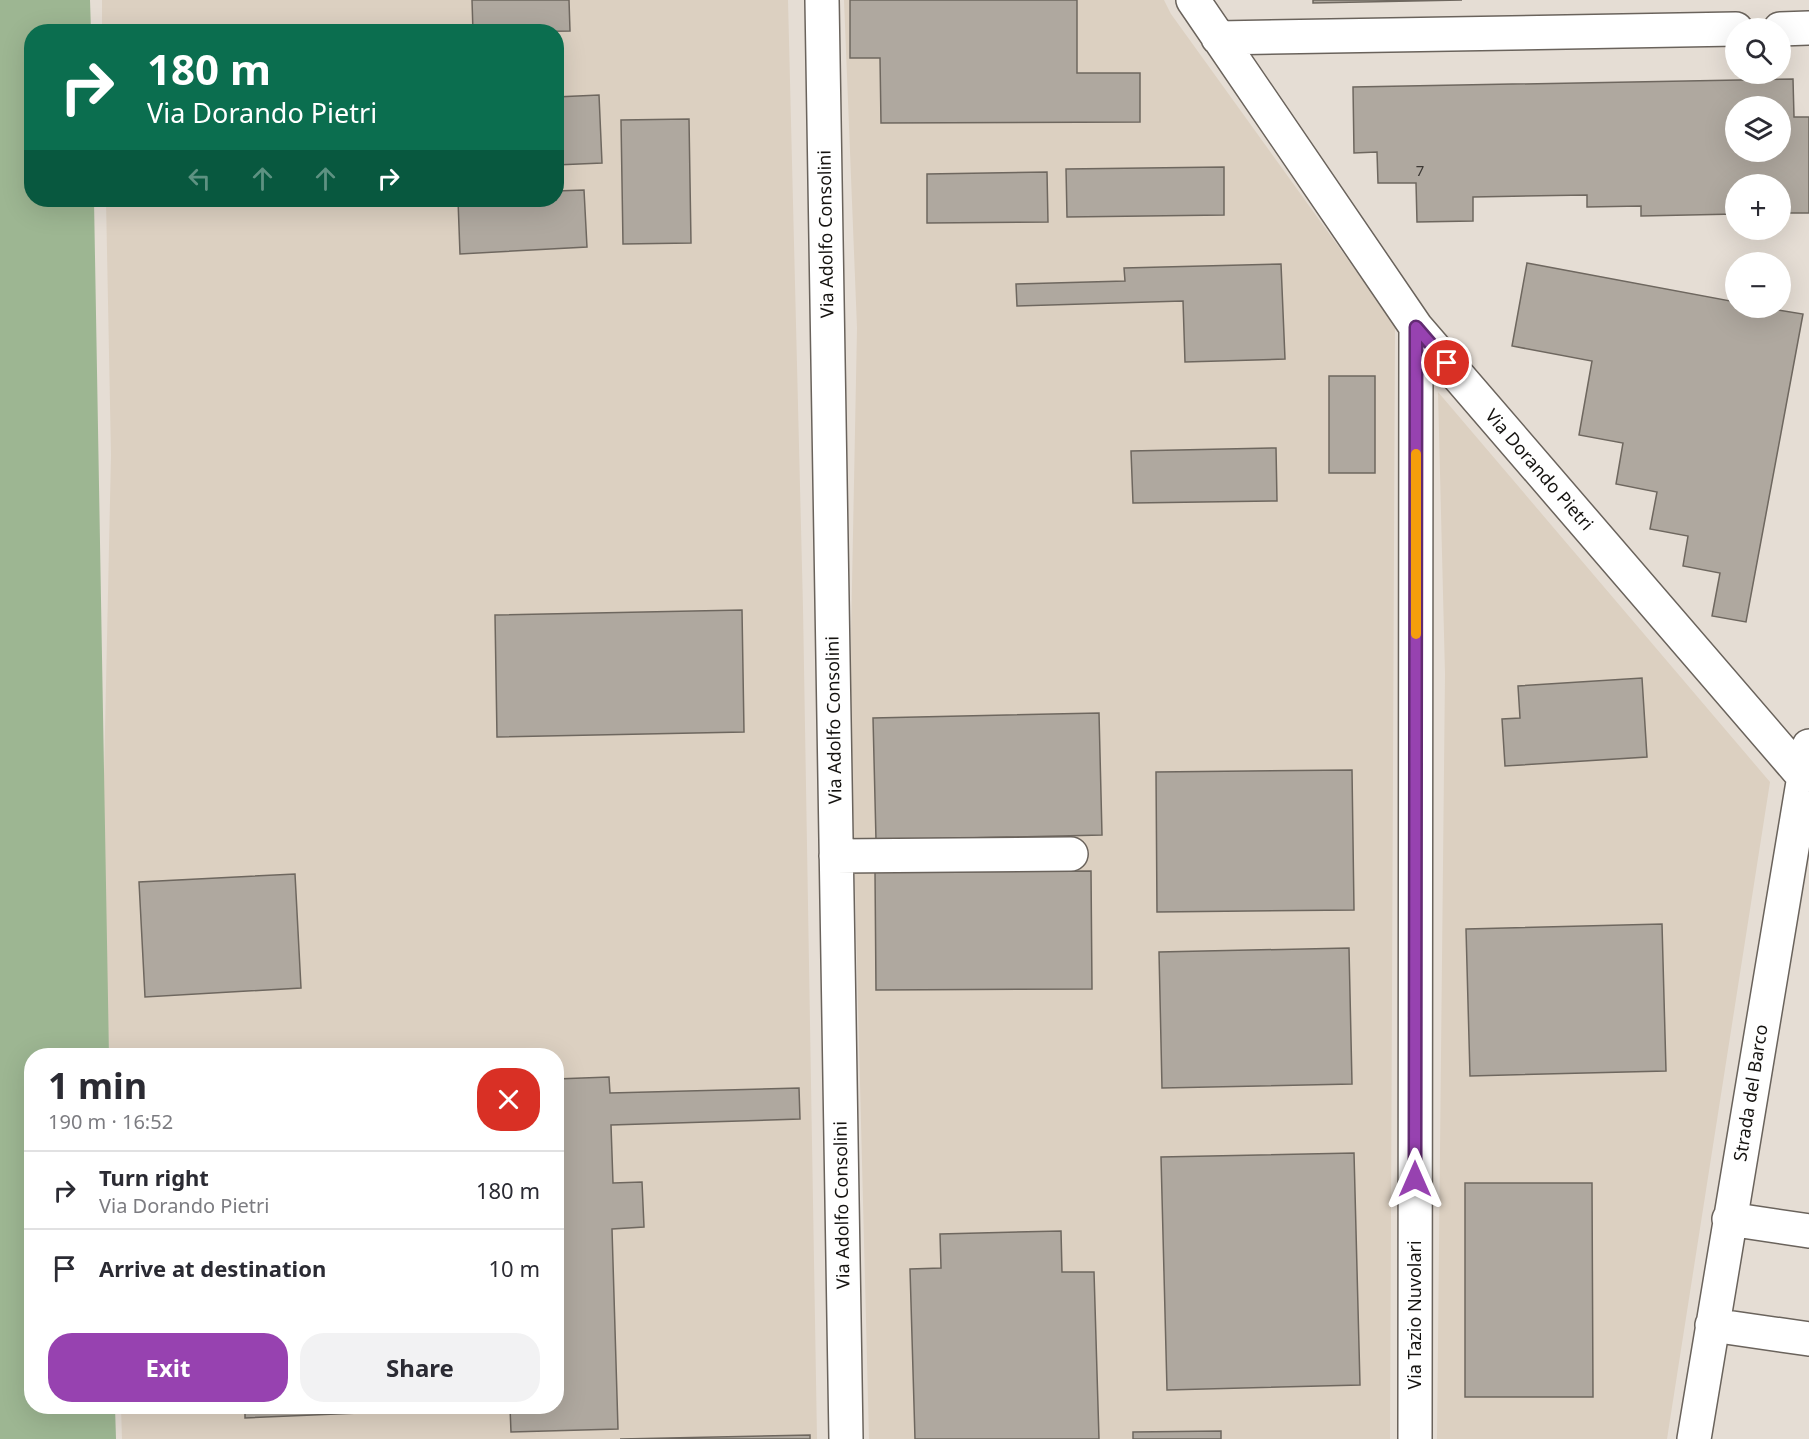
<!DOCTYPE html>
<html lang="en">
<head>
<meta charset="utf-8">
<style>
	:root { --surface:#fff; --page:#f2f2f3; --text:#2b2b33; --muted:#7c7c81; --line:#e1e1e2; --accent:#9742b0 }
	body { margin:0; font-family:"Noto Sans",sans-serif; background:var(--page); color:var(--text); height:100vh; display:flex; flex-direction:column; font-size:22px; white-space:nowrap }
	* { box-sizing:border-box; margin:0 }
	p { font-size:20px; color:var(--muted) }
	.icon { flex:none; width:33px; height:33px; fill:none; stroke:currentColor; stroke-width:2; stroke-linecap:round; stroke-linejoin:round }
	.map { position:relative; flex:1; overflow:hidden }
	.panel { position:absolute; left:24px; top:1048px; width:540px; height:366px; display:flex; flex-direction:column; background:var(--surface); border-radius:24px; box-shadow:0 6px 24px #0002 }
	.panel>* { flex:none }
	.guide { position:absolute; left:24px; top:24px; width:540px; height:183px; border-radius:24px; box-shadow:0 6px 24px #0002; background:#0b6e4f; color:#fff; overflow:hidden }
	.buttons { position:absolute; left:1725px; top:18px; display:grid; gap:12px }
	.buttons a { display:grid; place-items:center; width:66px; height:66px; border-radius:50%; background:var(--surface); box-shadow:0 6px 24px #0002; font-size:30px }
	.pin { position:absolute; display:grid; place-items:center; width:51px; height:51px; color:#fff; margin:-26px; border:3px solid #fff; border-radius:50%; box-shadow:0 2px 6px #0007 }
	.me { position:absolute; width:66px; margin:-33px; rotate:0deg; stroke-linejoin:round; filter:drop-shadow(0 0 4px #0008) }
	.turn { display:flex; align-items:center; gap:21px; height:126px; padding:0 24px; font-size:27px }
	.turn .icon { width:78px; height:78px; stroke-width:2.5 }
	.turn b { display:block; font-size:42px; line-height:51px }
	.lanes { display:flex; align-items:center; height:57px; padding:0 24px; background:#0003; justify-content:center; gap:30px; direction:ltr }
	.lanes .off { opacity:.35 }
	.round { display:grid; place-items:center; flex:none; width:63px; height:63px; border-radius:24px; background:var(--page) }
	.summary { display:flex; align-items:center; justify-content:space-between; height:102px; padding:0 24px }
	h1 { font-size:36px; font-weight:700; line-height:45px }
	.cta { display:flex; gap:12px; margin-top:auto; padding:12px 24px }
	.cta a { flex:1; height:69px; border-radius:24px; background:var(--accent); color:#fff; font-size:24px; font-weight:700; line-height:69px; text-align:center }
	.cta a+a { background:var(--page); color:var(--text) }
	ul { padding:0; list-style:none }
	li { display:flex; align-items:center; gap:18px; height:78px; padding:0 24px; border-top:2px solid var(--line) }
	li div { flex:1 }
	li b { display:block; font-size:22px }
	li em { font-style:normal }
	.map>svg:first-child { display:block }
	.built { fill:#dcd0c1 }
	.green { fill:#9db692 }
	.building { fill:#afa89f; stroke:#6e675f; stroke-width:1.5; fill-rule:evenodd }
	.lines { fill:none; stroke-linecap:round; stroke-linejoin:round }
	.minor-casing { stroke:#6a635c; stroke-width:36 }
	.minor { stroke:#fff; stroke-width:33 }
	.route-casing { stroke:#622b72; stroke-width:15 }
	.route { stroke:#9742b0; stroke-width:10 }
	.slow { stroke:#f59e0b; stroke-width:10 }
	.labels { text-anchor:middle; stroke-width:4.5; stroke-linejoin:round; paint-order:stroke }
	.number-label { font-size:15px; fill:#3c3834 }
	.street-label { font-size:18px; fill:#151310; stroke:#fff }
</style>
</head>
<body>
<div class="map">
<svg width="1809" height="1439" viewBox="0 0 1809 1439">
	<rect width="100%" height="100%" fill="#e5ddd4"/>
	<path class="built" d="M102,0h686l15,608 14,831h-695l-1,-32h435v-351h-447l-7,-188 9,-413 -5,-255h450v-168l-454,-1z
		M844,0h320l7,14 224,311 -5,1114h-521l-19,-751 7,-360z
		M1438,392l332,390 -103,657h-230l8,-765z"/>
	<path class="green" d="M0,0h90l1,31 -59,1v168h62l15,856h-77v351h83l1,32h-116z"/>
	<path class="building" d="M472,0h97l1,31 -97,1z
		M850,0h227v73h63v49l-259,1 -1,-65h-30z
		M1313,0h149l-149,3z
		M1793,79l1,38h15v96h-29v-29h-44v30l-95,2v-10l-54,1v-12l-114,2v24l-56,1 -1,-39h-38l-1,-31 -23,1 -1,-66zM1736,106h44v46h-44z
		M599,95l3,68 -46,2v-68z
		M689,119l2,124 -68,1 -2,-124z
		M1224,167v48l-157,2 -1,-48z
		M1047,172l1,50 -121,1v-49z
		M584,190l3,57 -127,7 -2,-54h98v-9z
		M1527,263l209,39v6h30l37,6 -57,308 -34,-6 8,-43 -37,-7 5,-30 -38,-7 7,-37 -41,-8 7,-41 -44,-8 13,-74 -80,-15z
		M1281,264l4,95 -100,3 -2,-61 -166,5 -1,-22 109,-3 -1,-13z
		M1329,376h46v97h-46z
		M1276,448l1,53 -144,2 -2,-52z
		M742,610l2,122 -247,5 -2,-122z
		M1642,678l5,79 -142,9 -3,-47 18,-1 -2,-32z
		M1099,713l3,122 -226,5 -3,-122z
		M1352,770l2,140 -197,2 -1,-140z
		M1091,871l1,118 -216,1 -1,-118z
		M295,874l6,114 -156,9 -6,-115z
		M1662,924l4,147 -196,5 -4,-147z
		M1349,948l3,136 -190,4 -3,-136z
		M609,1077l1,16 189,-5 1,31 -189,6 2,58 29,-1 2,45 -32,2 6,200 -107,3 -1,-25h46v-328z
		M1354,1153l6,232 -193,5 -6,-233z
		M1465,1183h127l1,214h-128z
		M1061,1231l1,41h32l5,167h-184l-5,-170 31,-1 -1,-34z
		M245,1407h208v2l-208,9z
		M1221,1431v8h-88v-7z
		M810,1435v4h-190z"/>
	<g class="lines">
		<defs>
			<path id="minor" d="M822,0l24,1439
				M1193,0l223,327 387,449
				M1780,29l29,-1
				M1218,38l518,-9
				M836,856l235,-2
				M1729,1219l80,12
				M1712,1325l97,14
				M1415,1439l1,-1112
				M1694,1439l115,-693"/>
		</defs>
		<use href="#minor" class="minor-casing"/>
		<use href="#minor" class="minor"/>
	</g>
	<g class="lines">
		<defs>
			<path id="route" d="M1415,1179l1,-852 31,36"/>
		</defs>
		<use href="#route" class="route-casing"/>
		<use href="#route" class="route"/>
		<path class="slow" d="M1416,634v-180"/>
	</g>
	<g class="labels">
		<g class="number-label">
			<text x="1420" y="176">7</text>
		</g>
		<g class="street-label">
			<text transform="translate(826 234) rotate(-91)" y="6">Via Adolfo Consolini</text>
			<text transform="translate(1539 470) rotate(49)" y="6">Via Dorando Pietri</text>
			<text transform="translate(834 720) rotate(-91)" y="6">Via Adolfo Consolini</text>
			<text transform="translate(1751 1093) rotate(-81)" y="6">Strada del Barco</text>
			<text transform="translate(842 1205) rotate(-91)" y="6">Via Adolfo Consolini</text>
			<text transform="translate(1415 1315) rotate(-90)" y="6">Via Tazio Nuvolari</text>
		</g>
	</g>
</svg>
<div class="buttons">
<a><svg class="icon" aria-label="search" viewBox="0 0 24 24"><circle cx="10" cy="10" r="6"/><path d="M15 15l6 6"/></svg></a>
<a><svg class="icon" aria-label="layers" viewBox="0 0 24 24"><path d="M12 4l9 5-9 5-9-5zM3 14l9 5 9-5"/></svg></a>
<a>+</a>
<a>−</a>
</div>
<div class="pin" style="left:1447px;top:363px;background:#d93025"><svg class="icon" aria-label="arrive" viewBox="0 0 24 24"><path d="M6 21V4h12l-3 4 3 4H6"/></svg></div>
<svg class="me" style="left:1415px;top:1179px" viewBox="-20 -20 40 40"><path d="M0-17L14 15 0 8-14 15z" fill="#9742b0" stroke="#fff" stroke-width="4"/></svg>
<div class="guide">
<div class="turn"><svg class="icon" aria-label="right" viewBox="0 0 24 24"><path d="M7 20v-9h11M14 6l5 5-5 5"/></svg><div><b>180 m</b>Via Dorando Pietri</div></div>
<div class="lanes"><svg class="icon off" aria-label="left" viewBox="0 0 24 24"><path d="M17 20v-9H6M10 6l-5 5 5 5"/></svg><svg class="icon off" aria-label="ahead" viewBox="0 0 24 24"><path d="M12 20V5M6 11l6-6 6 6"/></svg><svg class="icon off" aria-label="ahead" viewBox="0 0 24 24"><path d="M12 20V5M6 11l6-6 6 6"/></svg><svg class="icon" aria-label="right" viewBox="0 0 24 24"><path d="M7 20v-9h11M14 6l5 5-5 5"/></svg></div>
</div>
<section class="panel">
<div class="summary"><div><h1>1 min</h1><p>190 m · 16:52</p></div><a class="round" style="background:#d93025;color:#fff"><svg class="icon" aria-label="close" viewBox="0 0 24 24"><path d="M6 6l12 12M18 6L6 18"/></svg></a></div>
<ul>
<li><svg class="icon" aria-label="right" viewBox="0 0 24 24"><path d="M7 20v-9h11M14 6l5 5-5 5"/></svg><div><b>Turn right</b><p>Via Dorando Pietri</p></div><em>180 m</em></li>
<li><svg class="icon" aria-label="arrive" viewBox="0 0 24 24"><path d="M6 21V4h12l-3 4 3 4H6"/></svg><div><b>Arrive at destination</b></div><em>10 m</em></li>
</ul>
<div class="cta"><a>Exit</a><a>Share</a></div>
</section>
</div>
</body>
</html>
